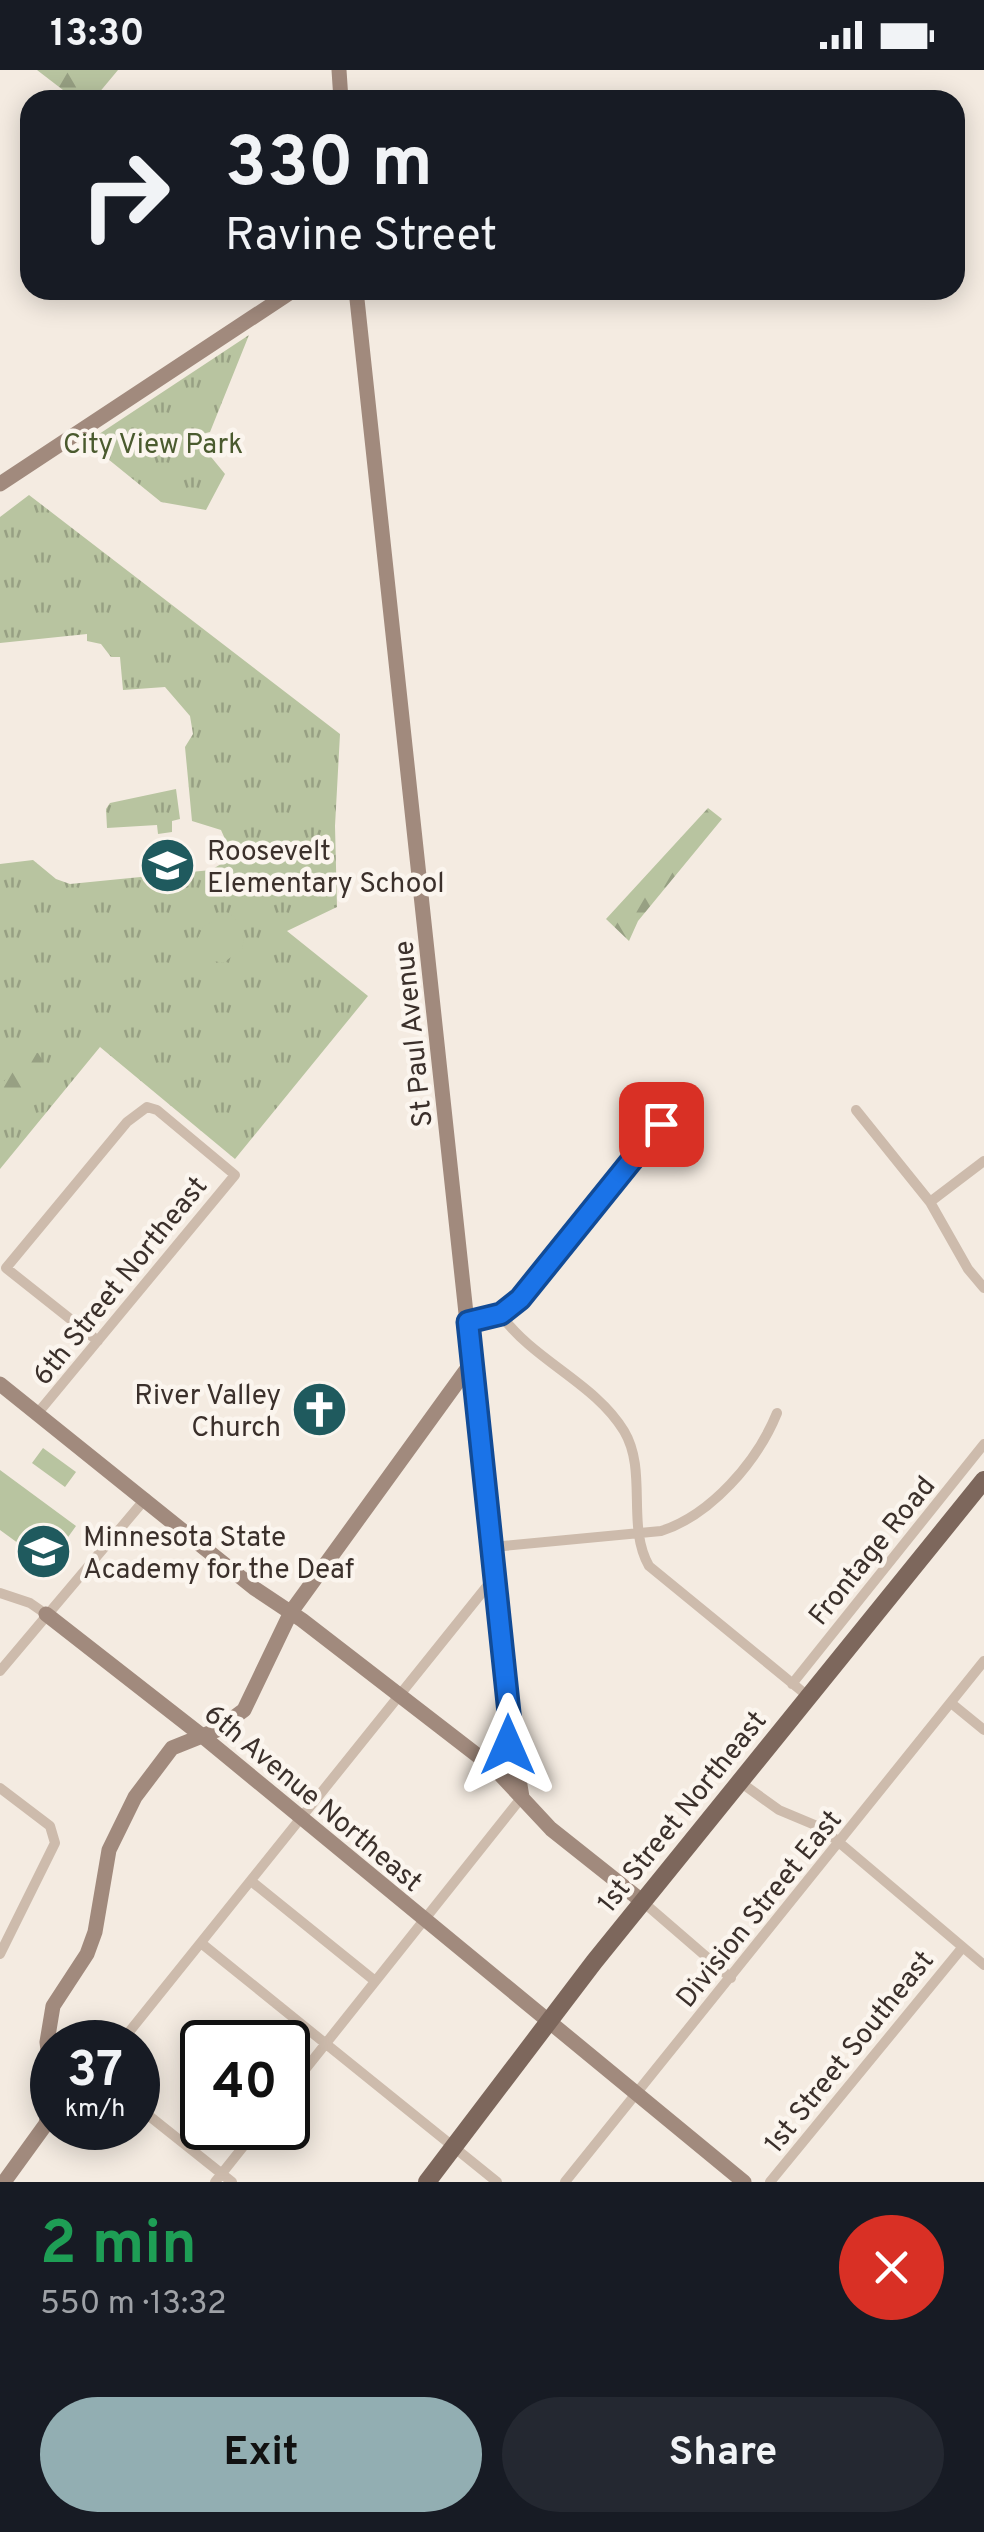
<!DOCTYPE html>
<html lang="en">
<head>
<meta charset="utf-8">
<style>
	:root { --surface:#171b24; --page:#242831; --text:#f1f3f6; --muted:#9ea1a6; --accent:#92aeb2 }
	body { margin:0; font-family:Overpass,sans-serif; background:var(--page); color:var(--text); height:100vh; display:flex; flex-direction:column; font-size:38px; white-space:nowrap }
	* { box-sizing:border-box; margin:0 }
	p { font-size:32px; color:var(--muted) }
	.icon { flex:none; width:55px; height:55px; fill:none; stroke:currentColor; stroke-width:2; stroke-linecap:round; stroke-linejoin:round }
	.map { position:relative; height:2112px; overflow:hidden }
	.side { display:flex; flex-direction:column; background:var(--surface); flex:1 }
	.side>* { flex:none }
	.banner { position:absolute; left:20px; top:20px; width:945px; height:210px; border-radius:30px; box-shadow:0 5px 25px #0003; background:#171b24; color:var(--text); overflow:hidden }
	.speed { position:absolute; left:30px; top:1950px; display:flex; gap:20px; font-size:50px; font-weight:700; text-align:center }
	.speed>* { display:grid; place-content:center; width:130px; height:130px; border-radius:50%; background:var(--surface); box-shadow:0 5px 25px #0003; line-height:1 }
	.speed small { font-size:25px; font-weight:400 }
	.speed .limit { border:5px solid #111; border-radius:15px; background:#fff; color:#111 }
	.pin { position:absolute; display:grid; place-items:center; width:85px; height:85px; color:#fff; margin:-42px; border-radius:20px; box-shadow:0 5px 15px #0006 }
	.me { position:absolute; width:110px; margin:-55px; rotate:0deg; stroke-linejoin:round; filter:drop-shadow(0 0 8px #0008) }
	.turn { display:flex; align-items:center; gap:35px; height:210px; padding:0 40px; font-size:45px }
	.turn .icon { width:130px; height:130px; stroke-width:2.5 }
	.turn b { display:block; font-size:70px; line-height:85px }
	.round { display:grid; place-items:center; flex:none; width:105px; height:105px; border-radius:52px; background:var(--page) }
	.headline { display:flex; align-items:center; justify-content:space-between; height:170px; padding:0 40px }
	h1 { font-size:60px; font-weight:700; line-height:75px; color:#1e9e55 }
	.primary-button { display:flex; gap:20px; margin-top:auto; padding:20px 40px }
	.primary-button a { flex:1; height:115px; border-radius:60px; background:var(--accent); color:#111; font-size:40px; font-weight:700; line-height:115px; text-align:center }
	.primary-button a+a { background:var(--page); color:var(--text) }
	.status { display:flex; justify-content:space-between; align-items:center; height:70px; padding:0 50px; background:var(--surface); direction:ltr }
	.status svg { height:28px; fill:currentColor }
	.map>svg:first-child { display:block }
	.grass { fill:url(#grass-tufts) }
	.forest { fill:url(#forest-firs) }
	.pitch { fill:#b8c4a0 }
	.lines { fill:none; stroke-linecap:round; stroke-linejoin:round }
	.street { stroke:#cdbbac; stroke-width:10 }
	.secondary { stroke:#a18a7d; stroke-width:15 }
	.primary { stroke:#7d675c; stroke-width:18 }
	.route-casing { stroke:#114b97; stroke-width:25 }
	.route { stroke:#1a73e8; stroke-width:18 }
	.labels { text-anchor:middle; stroke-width:9; stroke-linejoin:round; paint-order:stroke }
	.park-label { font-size:28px; fill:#4a5a2e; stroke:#fbf5ee }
	.poi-label { font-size:28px; fill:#3b302b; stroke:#fbf5ee; text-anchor:start }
	.street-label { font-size:28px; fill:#3b302b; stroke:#fbf5ee }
</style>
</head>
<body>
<div class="status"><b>13:30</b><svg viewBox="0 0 49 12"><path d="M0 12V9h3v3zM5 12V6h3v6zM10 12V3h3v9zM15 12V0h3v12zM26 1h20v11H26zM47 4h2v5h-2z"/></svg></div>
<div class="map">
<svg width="984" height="2112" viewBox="0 0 984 2112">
	<defs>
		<pattern id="grass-tufts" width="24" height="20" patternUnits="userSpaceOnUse" patternTransform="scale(2.5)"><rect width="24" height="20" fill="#b8c4a0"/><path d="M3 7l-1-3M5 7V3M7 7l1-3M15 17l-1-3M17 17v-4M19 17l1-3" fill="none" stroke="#97a083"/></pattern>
		<pattern id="forest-firs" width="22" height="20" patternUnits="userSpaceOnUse" patternTransform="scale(2.5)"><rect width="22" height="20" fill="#b8c4a0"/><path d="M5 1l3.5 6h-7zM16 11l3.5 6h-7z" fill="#97a083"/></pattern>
	</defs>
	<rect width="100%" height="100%" fill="#f4ebe1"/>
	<path class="grass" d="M249,265l-39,97 -8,2 -8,12 13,6 18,22 -19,36 -45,-8 -74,-60z
		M29,425l311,239 -5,92 2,81 -50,24 81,65 -133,163 -135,-112 -100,122v-305l33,-4 23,19 14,5 141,-14 10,-6 8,-16 -8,-18 -29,-9 -7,-74 8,-13 -3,-18 -25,-29 -42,3 -3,-33h-9l-10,-13 -14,-3v-7l-87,9v-126z
		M176,719l4,30 -8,2v11l-14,2 -1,-9 -50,3 -1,-19 4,-6z"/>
	<path class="forest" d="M37,0h81l-20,24 6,6h-28z
		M708,738l14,11 -84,102 -9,20 -23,-22z
		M26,981l12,2 5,8 -4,11 -39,37v-22z"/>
	<path class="pitch" d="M226,843l8,3 10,21 -2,12 -19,14 -13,-3 -13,-20 6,-13z
		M43,1378l33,24 -11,15 -33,-24z
		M0,1400l76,56 -28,39 -48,-35z"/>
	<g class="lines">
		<path class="street" d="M856,1040l74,92 38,67 16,19
			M930,1132l54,-41
			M501,1245c33,46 94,68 123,116 24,40 2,95 25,135l160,131
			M468,1252l33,-7 19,-16 141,-175
			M37,1344l198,-239 -78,-65 -10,-3 -20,15 -121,146 92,73
			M493,1477l168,-16c50,-16 96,-69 116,-118
			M0,1523l30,10 16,11
			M0,1601l146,-173
			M792,1614l192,-240
			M951,1633l33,27
			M740,1712l39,28 43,18 162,137
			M0,1718l50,38 5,17 -55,111
			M251,1811l124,100
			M643,1832l88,76
			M201,1873l296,239
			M121,1972l375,-467
			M288,2021l234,-294
			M138,2037l94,75
			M215,2112l43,-54
			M565,2112l419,-521
			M770,2112l192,-234"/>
		<path class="secondary" d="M339,0l2,30
			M356,220l155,1442 -7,26 -9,11
			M0,414l294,-194
			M0,1314l254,204 48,32 193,149 56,60 92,73
			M46,1544l155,121 543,447
			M511,1662l11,65
			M52,2013l-5,-41 6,-36 34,-52 8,-22 14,-82 26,-53 37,-49 45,-18 27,-20 47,-98 181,-250
			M4,2112l42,-58 6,-39"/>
		<path class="primary" d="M427,2112l167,-220 390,-482"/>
	</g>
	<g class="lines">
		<defs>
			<path id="route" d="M508,1675l3,-13 -43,-410 33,-8 19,-15 141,-175"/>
		</defs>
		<use href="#route" class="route-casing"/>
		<use href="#route" class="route"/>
	</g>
	<defs>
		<symbol id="school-disc" viewBox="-11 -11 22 22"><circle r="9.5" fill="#1f5a5e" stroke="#fbf5ee"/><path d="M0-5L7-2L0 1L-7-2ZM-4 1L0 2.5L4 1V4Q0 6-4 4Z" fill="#fff"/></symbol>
		<symbol id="church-disc" viewBox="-11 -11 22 22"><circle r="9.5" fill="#1f5a5e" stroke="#fbf5ee"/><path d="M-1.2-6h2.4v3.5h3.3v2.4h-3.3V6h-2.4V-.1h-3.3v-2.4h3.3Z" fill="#fff"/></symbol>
	</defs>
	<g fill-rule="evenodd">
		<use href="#school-disc" x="136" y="764" width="63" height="63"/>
		<use href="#church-disc" x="288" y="1308" width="63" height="63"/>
		<use href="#school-disc" x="12" y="1450" width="63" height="63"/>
	</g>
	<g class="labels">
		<g class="park-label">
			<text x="153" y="383">City View Park</text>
		</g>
		<g class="poi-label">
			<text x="207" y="790">Roosevelt<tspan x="207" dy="32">Elementary School</tspan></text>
			<text x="281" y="1334" text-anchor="end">River Valley<tspan x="281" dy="32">Church</tspan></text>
			<text x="83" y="1476">Minnesota State<tspan x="83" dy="32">Academy for the Deaf</tspan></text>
		</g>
		<g class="street-label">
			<text transform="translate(412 964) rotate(-96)" y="10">St Paul Avenue</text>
			<text transform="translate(119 1210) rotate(-51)" y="10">6th Street Northeast</text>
			<text transform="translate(871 1480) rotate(-51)" y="10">Frontage Road</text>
			<text transform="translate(314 1727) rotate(40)" y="10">6th Avenue Northeast</text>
			<text transform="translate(681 1741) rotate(-51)" y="10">1st Street Northeast</text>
			<text transform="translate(758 1838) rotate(-51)" y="10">Division Street East</text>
			<text transform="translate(848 1981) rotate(-51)" y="10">1st Street Southeast</text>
		</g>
	</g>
</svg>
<div class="speed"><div>37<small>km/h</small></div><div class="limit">40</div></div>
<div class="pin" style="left:661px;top:1054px;background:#d93025"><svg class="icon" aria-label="arrive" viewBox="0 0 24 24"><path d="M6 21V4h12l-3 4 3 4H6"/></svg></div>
<svg class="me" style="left:508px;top:1675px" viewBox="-20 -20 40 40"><path d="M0-17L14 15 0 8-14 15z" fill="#1a73e8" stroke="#fff" stroke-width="4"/></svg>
<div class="banner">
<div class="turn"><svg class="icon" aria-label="right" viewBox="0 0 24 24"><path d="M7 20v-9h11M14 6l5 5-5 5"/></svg><div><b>330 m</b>Ravine Street</div></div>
</div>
</div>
<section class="side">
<div class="headline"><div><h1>2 min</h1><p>550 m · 13:32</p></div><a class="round" style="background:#d93025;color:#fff"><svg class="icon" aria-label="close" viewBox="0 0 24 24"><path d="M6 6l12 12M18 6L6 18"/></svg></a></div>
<div class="primary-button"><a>Exit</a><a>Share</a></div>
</section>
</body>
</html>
